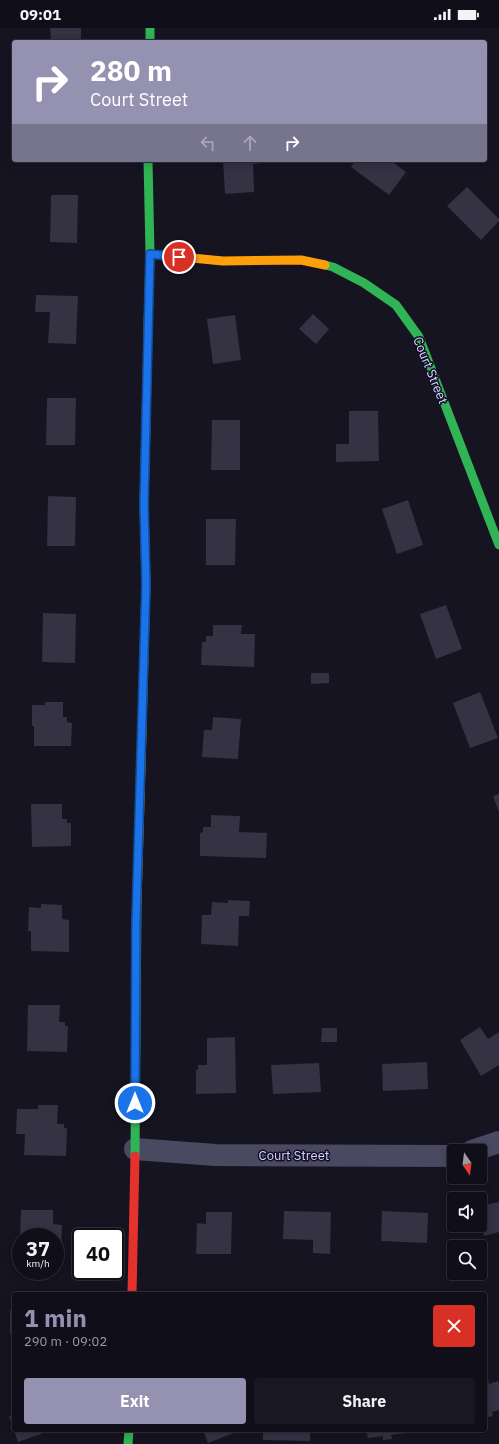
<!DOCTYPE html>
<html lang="en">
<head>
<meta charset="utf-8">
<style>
	:root { --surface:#100f19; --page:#191822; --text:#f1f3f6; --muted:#9c9ca2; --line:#302f38; --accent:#9591b1 }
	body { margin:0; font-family:"IBM Plex Sans",sans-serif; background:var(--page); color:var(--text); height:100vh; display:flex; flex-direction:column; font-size:15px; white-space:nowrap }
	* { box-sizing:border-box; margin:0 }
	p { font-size:13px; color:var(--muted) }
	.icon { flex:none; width:22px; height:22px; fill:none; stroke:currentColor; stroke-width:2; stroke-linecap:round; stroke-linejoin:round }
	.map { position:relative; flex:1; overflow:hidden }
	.panel { position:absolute; left:12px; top:1264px; width:475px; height:140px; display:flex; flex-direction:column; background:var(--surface); border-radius:4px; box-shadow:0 2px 10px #0003,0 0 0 1px var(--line) }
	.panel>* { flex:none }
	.guide { position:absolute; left:12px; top:12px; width:475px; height:122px; border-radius:4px; box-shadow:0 2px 10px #0003,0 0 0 1px var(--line); background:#9591b1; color:#fff; overflow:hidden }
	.needle { width:26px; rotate:166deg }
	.fabs { position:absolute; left:447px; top:1116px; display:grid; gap:8px }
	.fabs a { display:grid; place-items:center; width:40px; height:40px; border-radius:4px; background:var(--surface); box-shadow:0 2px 10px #0003,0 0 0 1px var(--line); font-size:20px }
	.speed { position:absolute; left:12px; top:1200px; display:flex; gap:8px; font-size:20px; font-weight:700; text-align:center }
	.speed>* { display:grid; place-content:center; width:52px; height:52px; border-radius:50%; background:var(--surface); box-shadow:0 2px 10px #0003,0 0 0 1px var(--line); line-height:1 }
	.speed small { font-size:10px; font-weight:400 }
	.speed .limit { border:2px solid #111; border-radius:6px; background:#fff; color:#111 }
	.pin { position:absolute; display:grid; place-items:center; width:34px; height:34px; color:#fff; margin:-17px; border:2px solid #fff; border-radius:50%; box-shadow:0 1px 4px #0007 }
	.me { position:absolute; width:44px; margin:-22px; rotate:0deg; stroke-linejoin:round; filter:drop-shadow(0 0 3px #0008) }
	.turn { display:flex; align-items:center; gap:14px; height:84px; padding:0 12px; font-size:18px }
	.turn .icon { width:52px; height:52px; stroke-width:2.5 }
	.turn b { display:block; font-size:28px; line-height:34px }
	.lanes { display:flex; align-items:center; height:38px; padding:0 12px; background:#0003; justify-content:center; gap:20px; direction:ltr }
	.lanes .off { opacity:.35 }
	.round { display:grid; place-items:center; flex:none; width:42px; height:42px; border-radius:4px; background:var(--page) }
	.overview { display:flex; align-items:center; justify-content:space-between; height:68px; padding:0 12px }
	h1 { font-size:24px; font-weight:800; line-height:30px; color:var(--accent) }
	.action { display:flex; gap:8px; margin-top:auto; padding:8px 12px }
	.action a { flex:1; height:46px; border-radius:4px; background:var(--accent); color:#fff; font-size:16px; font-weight:800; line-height:46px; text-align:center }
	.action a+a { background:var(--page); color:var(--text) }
	.status { display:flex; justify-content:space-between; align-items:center; height:28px; padding:0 20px; background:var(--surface); direction:ltr }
	.status svg { height:11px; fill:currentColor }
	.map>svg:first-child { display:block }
	.building { fill:#343243 }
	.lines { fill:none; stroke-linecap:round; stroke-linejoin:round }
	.street { stroke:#4a4962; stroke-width:22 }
	.fast { stroke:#30b455; stroke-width:9 }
	.slow { stroke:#ff9f0a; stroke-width:9 }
	.jam { stroke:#e5322d; stroke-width:9 }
	.route-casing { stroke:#114b97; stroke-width:10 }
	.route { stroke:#1a73e8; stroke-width:7 }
	.labels { text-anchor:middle; stroke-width:3; stroke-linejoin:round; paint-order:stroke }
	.street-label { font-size:13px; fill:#d9d4ff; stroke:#130f26 }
</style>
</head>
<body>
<div class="status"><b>09:01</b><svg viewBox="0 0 49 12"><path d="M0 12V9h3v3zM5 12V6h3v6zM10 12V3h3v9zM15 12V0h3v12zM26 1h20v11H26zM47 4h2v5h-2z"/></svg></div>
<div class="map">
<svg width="499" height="1416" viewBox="0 0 499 1416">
	<rect width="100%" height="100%" fill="#161421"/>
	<path class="building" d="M50,0h31v14h-25v-2h-5z
		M223,132h39v3l-9,1 1,28 -29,2z
		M356,132h34l16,12 -17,23 -38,-28z
		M467,159l32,32v2l-18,19 -34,-34z
		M51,167h27l-1,48 -27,-1z
		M36,267l42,1 -2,48 -28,-1 2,-31h-15z
		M313,286l16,15 -13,15 -17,-15z
		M235,287l6,45 -28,4 -6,-45z
		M47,370h29l-1,47h-29z
		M349,383h29l1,50 -43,1v-18h13z
		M212,392h28v50h-29z
		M48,468l28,1 -1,49h-28z
		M408,472l15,45 -26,9 -15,-45z
		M206,491h30l-1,46h-29z
		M446,577l16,44 -26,10 -16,-45z
		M43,585l33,1 -1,49 -33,-1z
		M213,597h29l-1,9h14l-1,33 -53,-2 1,-23h4v-6h7z
		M311,645h18v10l-18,1z
		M480,664l18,46 -28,10 -17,-45z
		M45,674h18v15h4v5l5,1 -1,23h-37v-20h-2v-21h13z
		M213,689l28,2 -3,40 -36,-2 2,-27h8z
		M499,766v18l-6,-16z
		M31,776h31v15h5v4h4v23l-39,1z
		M211,787l29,1 -1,16 28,1 -1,25 -66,-2v-23l3,-1v-5h8z
		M228,872l22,1 -1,15h-10l-1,30 -37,-2 1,-29h9l1,-13 16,1z
		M41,876l21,1v14l7,1v32l-38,-1v-20h-3l1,-24 12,1z
		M28,977h32l-1,17h6v4h3l-1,26 -40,-1z
		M480,999l8,12 11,-7v33l-18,11 -21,-36z
		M322,1000h15v14h-16z
		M235,1009l1,56 -40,1v-24h2v-5h9v-27z
		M427,1034l1,27 -45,2 -1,-27z
		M319,1035l2,29 -48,2 -2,-29z
		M38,1077h20l-1,19h7v4h3l-1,28 -42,-1 1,-21h-9l1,-25h21z
		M499,1174v30l-15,4 -4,-19v-11z
		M21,1182h32v14l9,1 -1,31h-6v-19h-35z
		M284,1183l47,1 -1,42 -17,-1v-13l-30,-1z
		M382,1183l46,2 -1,30 -46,-2z
		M206,1184h26l-1,42h-35l1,-31 9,1z
		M10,1282h4v24h-4z
		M485,1351h3l1,5 9,-3 1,3v26l-7,2 1,4 -8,2z
		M14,1386v16l-5,-14z
		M14,1402h38l-34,12z
		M203,1402h30l1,3 -26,10z
		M263,1402h47v11l-47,-1z
		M366,1402h48v2l-23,3 1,4 -9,1v-4l-15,2z"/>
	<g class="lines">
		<path class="street" d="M135,1121l80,6 239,1
			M472,1123l27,-9"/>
		<path class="fast" d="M150,0v14
			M148,132l2,94 -2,76
			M325,237l8,2 31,16 32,22 23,32 80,208
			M142,704l4,-148 -2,-80 2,-78
			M135,1128l2,-255
			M128,1416l1,-14"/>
		<path class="slow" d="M150,226l73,7 78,-1 24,5
			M137,873l5,-169"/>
		<path class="jam" d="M146,398l2,-96
			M132,1266l3,-138"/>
	</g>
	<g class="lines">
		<defs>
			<path id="route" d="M135,1075l1,-182 10,-337 -2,-80 6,-250 29,3"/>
		</defs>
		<use href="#route" class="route-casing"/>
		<use href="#route" class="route"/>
	</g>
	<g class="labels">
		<g class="street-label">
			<text transform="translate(431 342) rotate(68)" y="5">Court Street</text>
			<text x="294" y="1132">Court Street</text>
		</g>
	</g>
</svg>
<div class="fabs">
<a><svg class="needle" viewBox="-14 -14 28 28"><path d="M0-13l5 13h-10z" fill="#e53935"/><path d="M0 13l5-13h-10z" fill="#9c9ca2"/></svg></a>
<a><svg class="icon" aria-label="sound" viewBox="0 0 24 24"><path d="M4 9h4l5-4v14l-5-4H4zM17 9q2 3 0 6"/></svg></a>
<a><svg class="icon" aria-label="search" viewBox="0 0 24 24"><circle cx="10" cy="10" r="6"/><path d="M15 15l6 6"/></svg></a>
</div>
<div class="speed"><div>37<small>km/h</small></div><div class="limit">40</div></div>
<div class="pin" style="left:179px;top:229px;background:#d93025"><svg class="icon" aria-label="arrive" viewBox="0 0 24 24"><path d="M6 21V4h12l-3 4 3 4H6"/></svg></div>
<svg class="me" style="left:135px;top:1075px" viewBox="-20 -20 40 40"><circle r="17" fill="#1a73e8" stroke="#fff" stroke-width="3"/><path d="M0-11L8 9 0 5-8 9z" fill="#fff"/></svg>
<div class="guide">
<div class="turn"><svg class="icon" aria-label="right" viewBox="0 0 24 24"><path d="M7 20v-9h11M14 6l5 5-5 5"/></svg><div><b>280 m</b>Court Street</div></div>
<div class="lanes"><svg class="icon off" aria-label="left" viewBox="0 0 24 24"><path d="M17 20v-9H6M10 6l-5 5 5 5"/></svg><svg class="icon off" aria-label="ahead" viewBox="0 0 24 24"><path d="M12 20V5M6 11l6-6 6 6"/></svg><svg class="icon" aria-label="right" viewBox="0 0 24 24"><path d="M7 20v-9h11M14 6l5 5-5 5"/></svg></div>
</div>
<section class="panel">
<div class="overview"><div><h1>1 min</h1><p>290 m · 09:02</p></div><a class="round" style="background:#d93025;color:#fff"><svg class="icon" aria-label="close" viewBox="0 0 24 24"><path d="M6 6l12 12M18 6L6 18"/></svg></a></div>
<div class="action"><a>Exit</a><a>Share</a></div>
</section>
</div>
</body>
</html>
